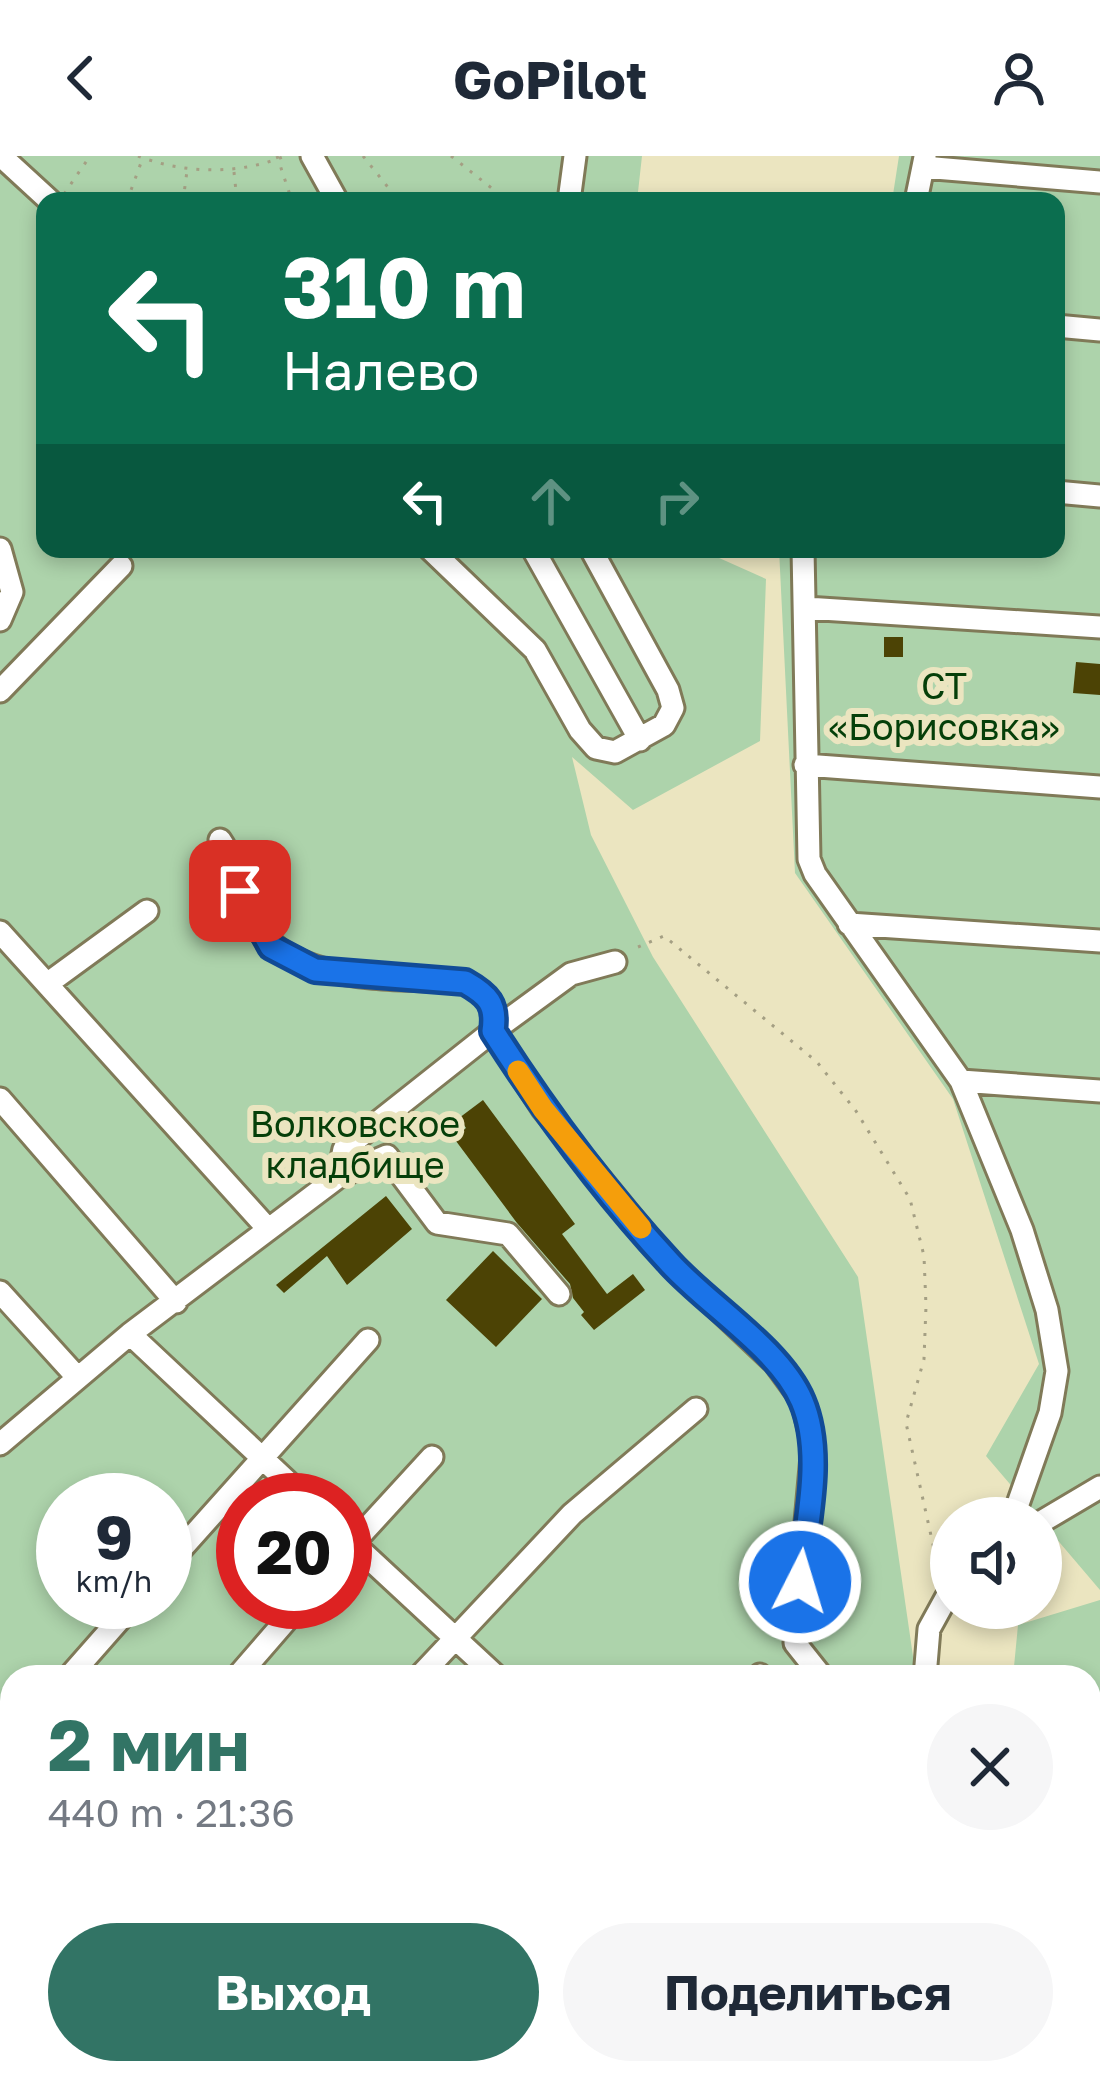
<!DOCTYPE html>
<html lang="ru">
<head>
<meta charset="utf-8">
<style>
	:root { --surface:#fff; --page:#f6f6f7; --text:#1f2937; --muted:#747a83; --accent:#327465 }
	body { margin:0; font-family:"Golos Text",sans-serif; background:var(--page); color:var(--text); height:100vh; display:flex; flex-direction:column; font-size:45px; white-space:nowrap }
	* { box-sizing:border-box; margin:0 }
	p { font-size:39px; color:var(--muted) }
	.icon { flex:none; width:66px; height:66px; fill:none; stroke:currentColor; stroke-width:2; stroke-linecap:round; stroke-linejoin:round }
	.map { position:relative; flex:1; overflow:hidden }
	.panel { position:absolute; left:0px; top:1509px; width:1101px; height:420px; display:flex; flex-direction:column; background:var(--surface); border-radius:36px 36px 0 0; box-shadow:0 6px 18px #0003 }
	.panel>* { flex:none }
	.hud { position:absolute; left:36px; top:36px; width:1029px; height:366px; border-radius:24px; box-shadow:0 6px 18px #0003; background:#0b6e4f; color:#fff; overflow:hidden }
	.buttons { position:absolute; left:930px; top:1341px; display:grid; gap:24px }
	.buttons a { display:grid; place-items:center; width:132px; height:132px; border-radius:50%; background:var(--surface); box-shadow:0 6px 18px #0003; font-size:60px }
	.speed { position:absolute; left:36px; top:1317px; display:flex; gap:24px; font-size:60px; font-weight:700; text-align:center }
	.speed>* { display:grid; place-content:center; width:156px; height:156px; border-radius:50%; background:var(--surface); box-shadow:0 6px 18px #0003; line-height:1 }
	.speed small { font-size:30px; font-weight:400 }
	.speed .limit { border:18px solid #d22; background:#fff; color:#111 }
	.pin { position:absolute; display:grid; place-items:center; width:102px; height:102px; color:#fff; margin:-51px; border-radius:24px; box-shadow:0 6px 18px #0006 }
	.me { position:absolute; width:132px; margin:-66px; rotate:5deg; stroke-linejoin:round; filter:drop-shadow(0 0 9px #0008) }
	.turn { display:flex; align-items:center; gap:42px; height:252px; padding:0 48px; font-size:54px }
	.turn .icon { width:156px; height:156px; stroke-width:2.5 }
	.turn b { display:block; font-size:84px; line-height:102px }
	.lanes { display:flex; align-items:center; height:114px; padding:0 48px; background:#0003; justify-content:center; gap:60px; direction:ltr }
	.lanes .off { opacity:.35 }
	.round { display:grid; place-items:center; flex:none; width:126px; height:126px; border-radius:63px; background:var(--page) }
	.summary { display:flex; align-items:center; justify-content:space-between; height:204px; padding:0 48px }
	h1 { font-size:72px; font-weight:700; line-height:90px; color:var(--accent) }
	.action { display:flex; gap:24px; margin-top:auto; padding:24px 48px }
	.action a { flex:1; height:138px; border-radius:72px; background:var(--accent); color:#fff; font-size:48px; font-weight:700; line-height:138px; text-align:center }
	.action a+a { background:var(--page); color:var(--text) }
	header { display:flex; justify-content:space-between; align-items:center; height:156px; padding:0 48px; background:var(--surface); font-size:54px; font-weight:700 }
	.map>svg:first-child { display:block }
	.built { fill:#e2daae }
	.green { fill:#add3ab; fill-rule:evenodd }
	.building { fill:#4c4305 }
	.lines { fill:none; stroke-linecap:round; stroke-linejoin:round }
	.minor-casing { stroke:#807a58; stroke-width:27 }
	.major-casing { stroke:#a17c34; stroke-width:33 }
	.path { stroke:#a49f83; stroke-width:3; stroke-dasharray:3 9; stroke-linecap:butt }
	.minor { stroke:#fff; stroke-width:21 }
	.major { stroke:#f5d495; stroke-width:27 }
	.rail { stroke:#494534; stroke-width:4.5; stroke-dasharray:21 21; stroke-linecap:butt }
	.route-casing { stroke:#114b97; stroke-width:30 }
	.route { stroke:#1a73e8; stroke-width:21 }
	.slow { stroke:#f59e0b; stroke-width:21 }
	.labels { text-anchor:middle; stroke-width:12; stroke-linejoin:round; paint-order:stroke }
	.park-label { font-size:36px; fill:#053f09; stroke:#ebe5c0 }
</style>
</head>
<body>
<header><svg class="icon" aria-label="back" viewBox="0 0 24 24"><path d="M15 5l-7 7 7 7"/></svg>GoPilot<svg class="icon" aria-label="person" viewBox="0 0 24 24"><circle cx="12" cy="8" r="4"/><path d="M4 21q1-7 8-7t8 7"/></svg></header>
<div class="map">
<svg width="1100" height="1929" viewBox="0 0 1100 1929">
	<rect width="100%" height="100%" fill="#ebe5c0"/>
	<path class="built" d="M0,1770l12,10v137h151l14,12h-177z"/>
	<path class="green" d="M0,0h642l-5,45h-592v348h654l67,30 -6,162 -127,69 -61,-53 19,78 62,122 205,320 58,400h-904v148l-12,-11zM63,1344h102v102h-102zM243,1344h102v102h-102z
		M899,0h201v1434l-114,-134 53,-92 -86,-265 -158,-226 -16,-324h277v-348h-164z
		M1100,1444v485h-87l-2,-12h78v-396h-76l5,-52z
		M286,1917h686l2,12h-675z"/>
	<path class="building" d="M884,481h19v20h-19z
		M1076,506l24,2v31l-27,-2z
		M483,944l92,124 -13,10 45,60 26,-20 12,16 -51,40 -13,-15 3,-3 -11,-14 -3,-14 -53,-61 -64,-86 13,-9 -7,-10z
		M386,1040l26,33 -65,56 -20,-29 -43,37 -8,-8z
		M493,1095l49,48 -46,48 -50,-47z"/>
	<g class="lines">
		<defs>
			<path id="minor" d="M1,0l49,45
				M312,0l25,45
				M923,11l177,15
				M569,45l6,-45
				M916,45l9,-44
				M1056,170l44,4
				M1056,336l44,4
				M0,393l12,43 -12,28
				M430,393l105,101 45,80 16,18 19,4 49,-27 9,-17 -5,-18 -77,-141
				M533,393l107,191
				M803,393l6,310 6,15 146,207 61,149 25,80 10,61 -7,42 -37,105
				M806,452l294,19
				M0,535l121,-125
				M805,609l295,22
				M220,684c17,25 17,52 31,78 38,70 144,58 214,64 23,13 32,22 28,49l78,-57 44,-12
				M849,768l251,17
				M0,776l268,297
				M47,828l100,-73
				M961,925l139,10
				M0,943l176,203
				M338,1021l49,-21 50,67 71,11 51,60
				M0,1136l77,85
				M130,1178l177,166
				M0,1288l130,-110 208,-157 6,-28 149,-118 50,78 127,155 105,99 27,37 11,45 -18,198 27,34
				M1041,1366l59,-35
				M345,1380l152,141
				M345,1396l87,-95
				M165,1411l203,-227
				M69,1521l66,-75
				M237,1521l65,-75
				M419,1521l153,-163 124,-105
				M758,1521l2,-2
				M925,1521l4,-48 22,-40
				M0,1562l12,11
				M0,1781l12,11
				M149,1917l14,12
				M286,1917l13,12
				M387,1917l13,12
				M993,1917l1,12
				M414,1929l10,-12"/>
			<path id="major" d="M0,1697l12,11
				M0,1741l12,10
				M196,1917l13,12
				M244,1917l13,12"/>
		</defs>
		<use href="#minor" class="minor-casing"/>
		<use href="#major" class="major-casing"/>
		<path class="path" d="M138,0c46,18 101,19 147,0
			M277,0l15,45
			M363,0l36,45
			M451,0l57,45
			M234,16l3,29
			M64,38l26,-38
			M127,45l15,-41
			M183,45l4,-30
			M638,791l26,-11 153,126 39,49 54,88 14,57 2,50 -2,53 -18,64 34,153"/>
		<use href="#minor" class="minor"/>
		<use href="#major" class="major"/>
		<path class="rail" d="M0,1870l12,11
			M21,1917l19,12
			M53,1917l13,12"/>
	</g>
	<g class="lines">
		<defs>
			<path id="route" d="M240,735l31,56 44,23 150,12c23,13 32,22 28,49 52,81 111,161 177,232 38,42 110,86 132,138 23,54 4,125 -2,181"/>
		</defs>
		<use href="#route" class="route-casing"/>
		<use href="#route" class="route"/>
		<path class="slow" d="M518,915l25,38 98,119"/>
	</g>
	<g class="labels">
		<g class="park-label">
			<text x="944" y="543">СТ<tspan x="944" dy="41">«Борисовка»</tspan></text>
			<text x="355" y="981">Волковское<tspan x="355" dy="41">кладбище</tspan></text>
		</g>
	</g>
</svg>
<div class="buttons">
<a><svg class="icon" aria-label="sound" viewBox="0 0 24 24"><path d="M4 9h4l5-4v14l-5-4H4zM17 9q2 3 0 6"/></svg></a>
</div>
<div class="speed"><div>9<small>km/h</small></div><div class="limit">20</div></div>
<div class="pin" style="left:240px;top:735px;background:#d93025"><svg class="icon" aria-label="arrive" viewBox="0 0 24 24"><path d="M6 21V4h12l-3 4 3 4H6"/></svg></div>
<svg class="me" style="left:800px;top:1426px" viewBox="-20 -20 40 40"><circle r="17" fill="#1a73e8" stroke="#fff" stroke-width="3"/><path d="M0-11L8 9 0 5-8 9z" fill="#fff"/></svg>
<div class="hud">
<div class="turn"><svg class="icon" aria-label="left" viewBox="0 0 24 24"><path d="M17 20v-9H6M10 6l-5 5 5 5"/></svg><div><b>310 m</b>Налево</div></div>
<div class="lanes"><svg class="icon" aria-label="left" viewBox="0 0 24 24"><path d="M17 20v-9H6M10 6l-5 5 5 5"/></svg><svg class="icon off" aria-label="ahead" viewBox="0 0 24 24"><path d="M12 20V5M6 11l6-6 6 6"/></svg><svg class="icon off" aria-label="right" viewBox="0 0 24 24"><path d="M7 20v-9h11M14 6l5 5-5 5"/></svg></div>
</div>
<section class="panel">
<div class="summary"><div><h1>2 мин</h1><p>440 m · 21:36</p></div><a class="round"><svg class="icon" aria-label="close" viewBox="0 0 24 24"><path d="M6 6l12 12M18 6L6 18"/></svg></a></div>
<div class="action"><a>Выход</a><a>Поделиться</a></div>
</section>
</div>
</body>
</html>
